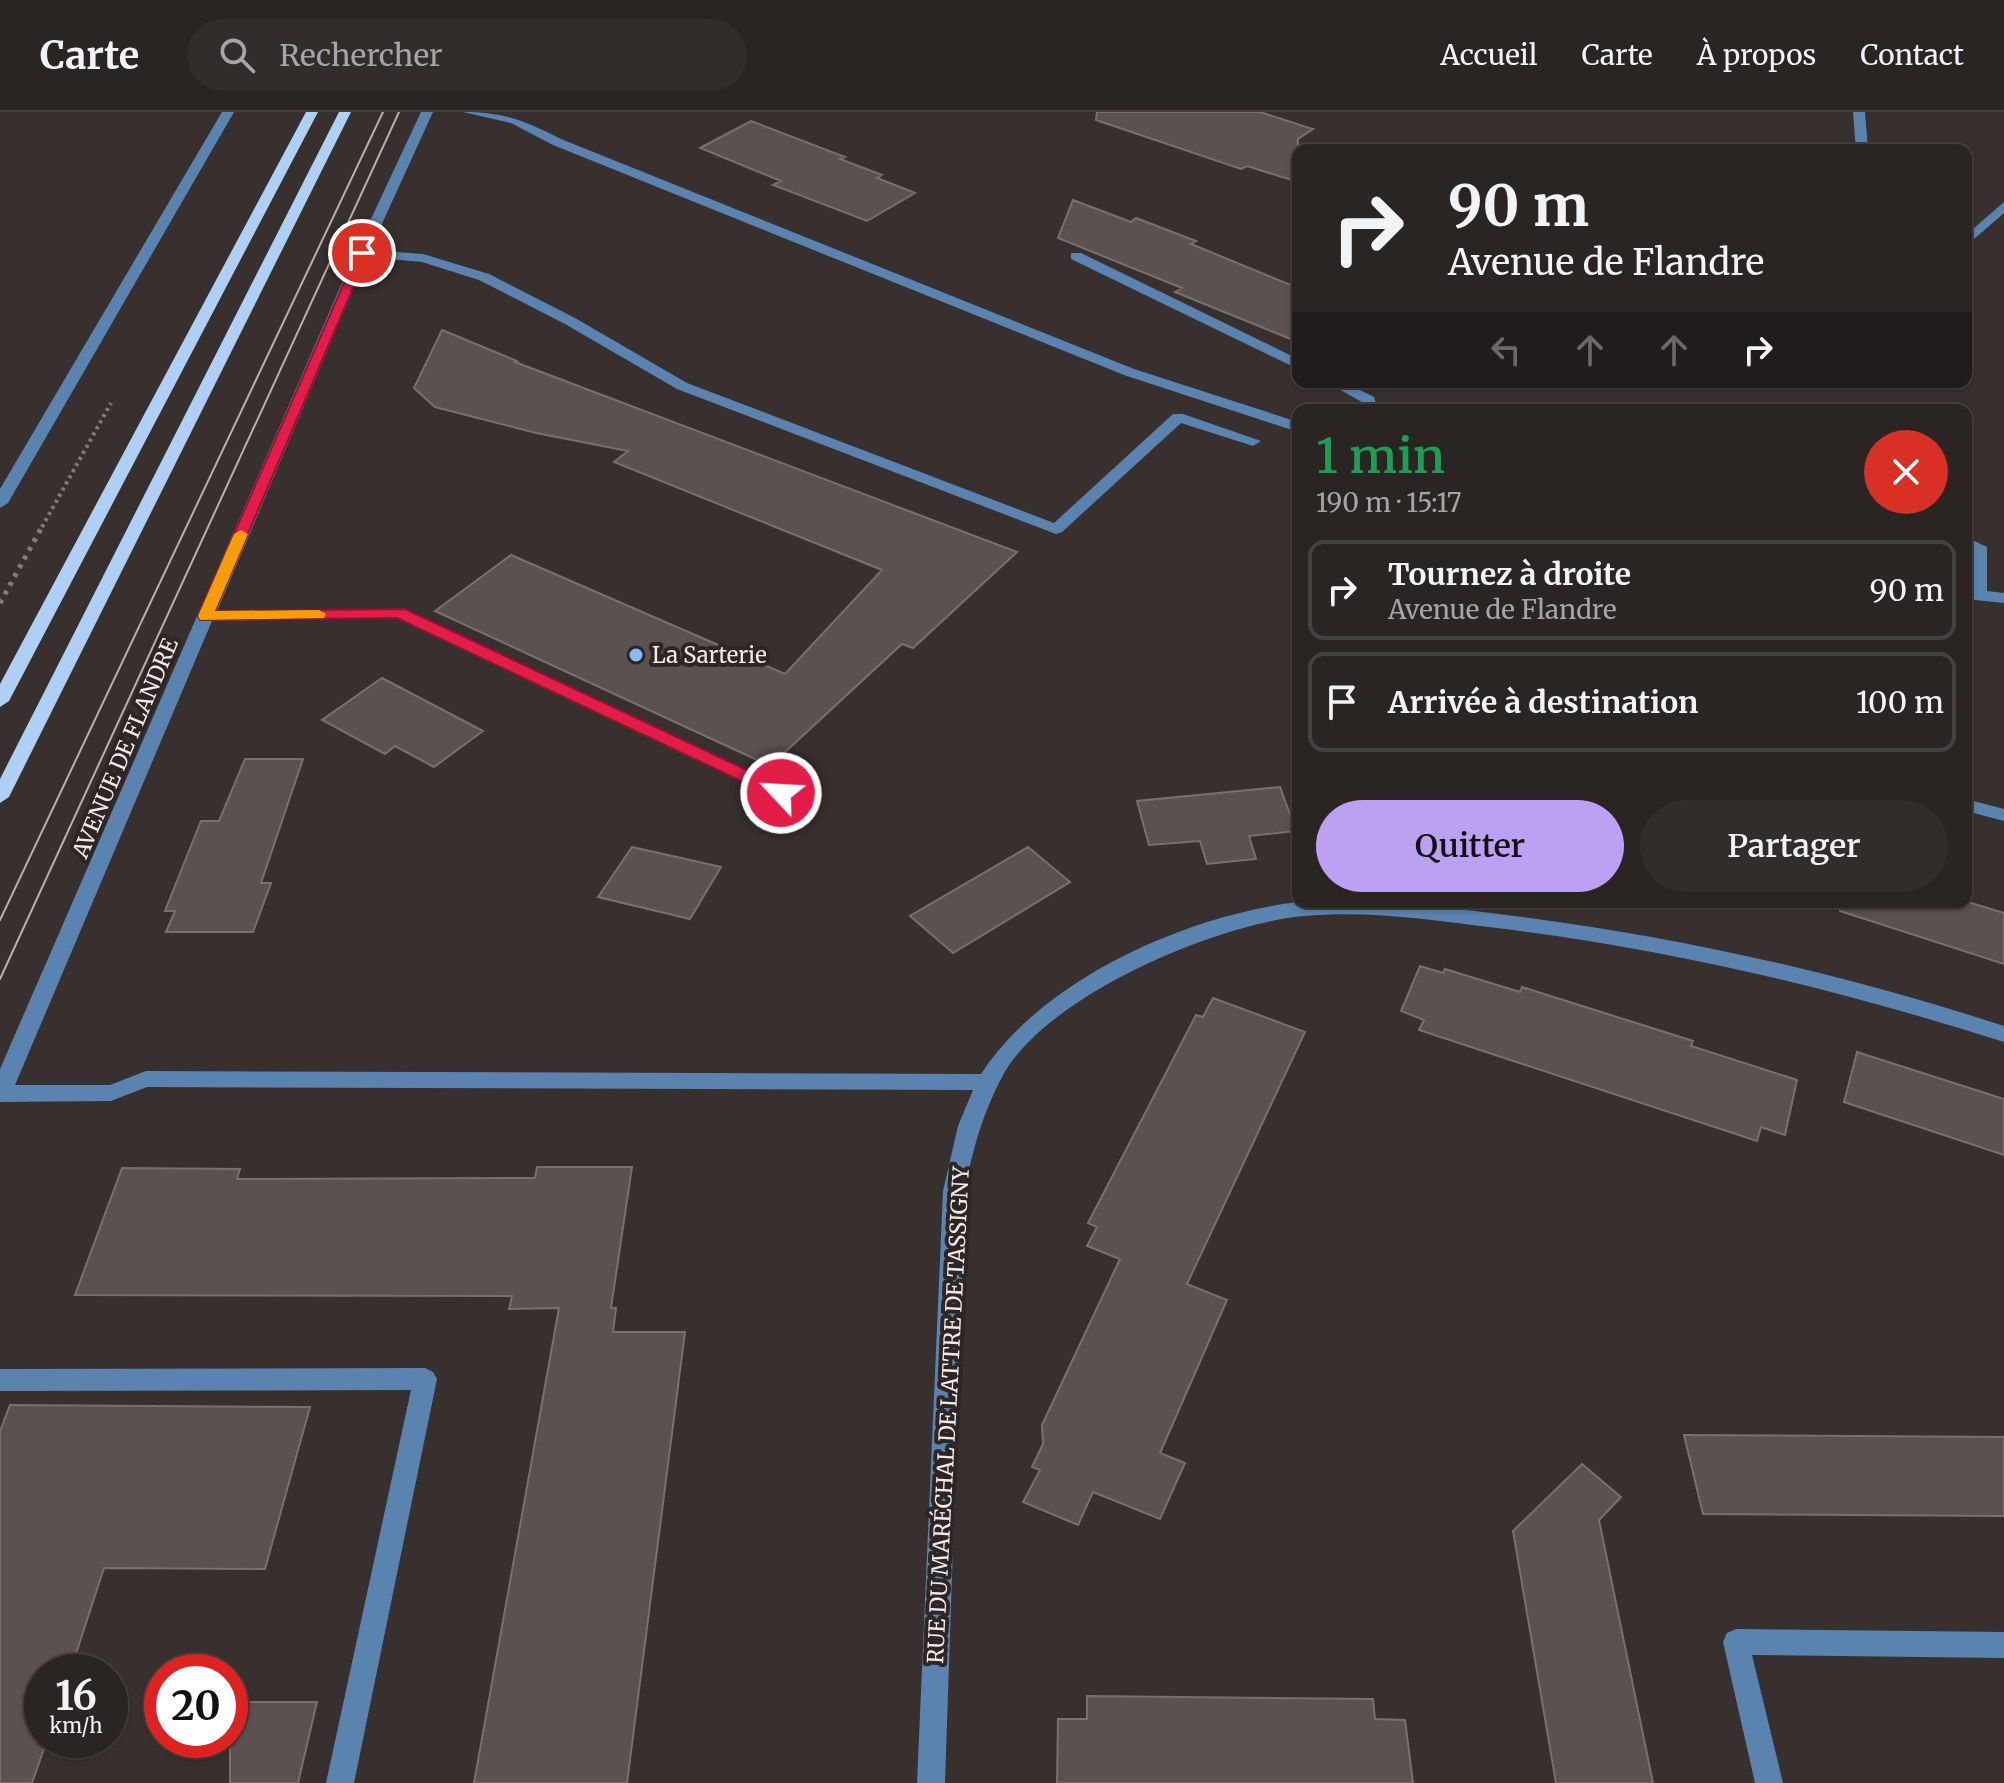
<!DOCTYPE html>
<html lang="fr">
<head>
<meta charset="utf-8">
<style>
	:root { --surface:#2a2423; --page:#322c2b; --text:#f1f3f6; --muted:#a5a4a6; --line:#464141; --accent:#bca0f2 }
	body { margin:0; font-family:Merriweather,serif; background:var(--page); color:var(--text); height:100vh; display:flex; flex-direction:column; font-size:30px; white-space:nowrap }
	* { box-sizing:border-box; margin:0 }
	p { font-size:26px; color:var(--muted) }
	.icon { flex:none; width:44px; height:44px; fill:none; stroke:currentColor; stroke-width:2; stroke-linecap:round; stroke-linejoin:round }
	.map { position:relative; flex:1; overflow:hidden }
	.side { position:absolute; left:1292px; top:292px; width:680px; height:504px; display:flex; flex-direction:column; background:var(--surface); border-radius:16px; box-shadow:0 2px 6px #0004,0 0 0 2px var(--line) }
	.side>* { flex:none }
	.guide { position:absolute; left:1292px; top:32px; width:680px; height:244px; border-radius:16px; box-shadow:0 2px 6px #0004,0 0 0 2px var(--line); background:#2a2423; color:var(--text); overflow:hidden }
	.speed { position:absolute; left:24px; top:1542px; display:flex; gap:16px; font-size:40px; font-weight:700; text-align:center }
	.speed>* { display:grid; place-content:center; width:104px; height:104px; border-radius:50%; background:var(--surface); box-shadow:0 2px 6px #0004,0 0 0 2px var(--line); line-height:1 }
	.speed small { font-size:20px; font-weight:400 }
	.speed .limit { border:12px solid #d22; background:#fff; color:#111 }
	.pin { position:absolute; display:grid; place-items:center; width:68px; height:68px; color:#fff; margin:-34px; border:4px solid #fff; border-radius:50%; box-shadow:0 2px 8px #0007 }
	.me { position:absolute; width:88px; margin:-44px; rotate:295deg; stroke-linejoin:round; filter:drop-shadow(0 0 6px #0008) }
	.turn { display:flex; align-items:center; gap:28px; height:168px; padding:0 24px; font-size:36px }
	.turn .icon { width:104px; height:104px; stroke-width:2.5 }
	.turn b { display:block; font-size:56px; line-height:68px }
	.lanes { display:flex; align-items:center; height:76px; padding:0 24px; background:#0003; justify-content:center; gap:40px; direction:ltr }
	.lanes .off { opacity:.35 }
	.round { display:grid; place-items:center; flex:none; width:84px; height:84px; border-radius:42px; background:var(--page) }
	.summary { display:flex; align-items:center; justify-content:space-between; height:136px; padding:0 24px }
	h1 { font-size:48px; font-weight:600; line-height:60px; color:#1e9e55 }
	.action { display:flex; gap:16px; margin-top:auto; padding:16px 24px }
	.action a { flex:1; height:92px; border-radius:48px; background:var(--accent); color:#111; font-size:32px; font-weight:600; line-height:92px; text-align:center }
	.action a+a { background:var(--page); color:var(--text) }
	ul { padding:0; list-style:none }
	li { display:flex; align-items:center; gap:24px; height:100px; margin:0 16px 12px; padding:0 8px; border:4px solid var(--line); border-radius:16px }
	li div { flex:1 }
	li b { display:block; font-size:30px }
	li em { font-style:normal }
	header { display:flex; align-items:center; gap:48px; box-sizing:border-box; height:112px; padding:0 40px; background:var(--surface); border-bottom:2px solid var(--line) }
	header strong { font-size:38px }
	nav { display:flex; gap:44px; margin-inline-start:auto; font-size:28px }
	.search { width:560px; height:72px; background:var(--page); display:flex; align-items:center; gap:20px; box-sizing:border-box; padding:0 28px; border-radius:44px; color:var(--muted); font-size:30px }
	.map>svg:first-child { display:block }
	.building { fill:#5a5150; stroke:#78706e; stroke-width:2 }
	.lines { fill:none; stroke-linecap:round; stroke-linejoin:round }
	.path-far1 { stroke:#817b7a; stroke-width:4; stroke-dasharray:3 4; stroke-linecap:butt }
	.path { stroke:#817b7a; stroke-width:5; stroke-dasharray:4 6; stroke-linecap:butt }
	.minor { fill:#5a83af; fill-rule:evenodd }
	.major { fill:#afd0f4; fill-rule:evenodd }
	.tram { stroke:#b5afae; stroke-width:2 }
	.route { fill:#e11d48; stroke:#92132f; stroke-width:2 }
	.slow { fill:#f59e0b }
	.poi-dot { fill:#83bcfb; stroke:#2e2625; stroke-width:3 }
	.labels { text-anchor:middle; stroke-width:8; stroke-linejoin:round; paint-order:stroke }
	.poi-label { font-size:22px; fill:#f0ebea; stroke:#2e2625; text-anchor:start }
	.street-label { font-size:22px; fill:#f0ebea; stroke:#2e2625 }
</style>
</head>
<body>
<header>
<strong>Carte</strong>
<div class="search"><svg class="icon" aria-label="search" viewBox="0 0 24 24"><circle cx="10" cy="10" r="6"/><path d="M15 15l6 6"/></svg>Rechercher</div>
<nav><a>Accueil</a><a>Carte</a><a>À propos</a><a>Contact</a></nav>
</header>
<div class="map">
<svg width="2004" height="1671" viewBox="0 0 2004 1671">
	<rect width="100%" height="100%" fill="#38302f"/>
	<path class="building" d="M1097,0h163l53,17 -15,10v43l-51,-16 -6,3 -145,-49z
		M751,9l94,36 -5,2 42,16 -5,3 38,15 -48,28 -94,-36 8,-4 -81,-33z
		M1073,88l58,22 5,-4 60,23 -5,3 107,44v54l-123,-50 7,-4 -124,-50z
		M442,218l75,31 -2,1 502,190 -104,96 -11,-4 -132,122 -335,-155 76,-56 274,119 97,-104 -268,-108 14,-11 -92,-18 -101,-26 -21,-19z
		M382,566l101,53 -49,36 -39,-21 -10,8 -63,-34z
		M245,647h58l-42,124h10l-18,49h-87l9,-21h-10l36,-90h18z
		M1280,675l16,44 -47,5 7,23 -49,5 -7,-23 -51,4 -12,-44z
		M632,735l89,20 -31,52 -92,-22z
		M1028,735l42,35 -117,71 -43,-37z
		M1841,790h127l36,11v51l-164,-53z
		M1420,854l23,7 2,-4 75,23 2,-5 171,54 -2,5 106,34 -12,55 -24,-8 -4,14 -338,-111 5,-10 -23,-9z
		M1213,886l92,34 -118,252 40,16 -67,153 25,10 -25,56 -67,-27 -15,33 -55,-23 17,-32 -8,-3 11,-23 -1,-19 78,-166 -33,-13 10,-19 -9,-4 108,-208 7,2z
		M1857,940l147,47v56l-160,-53z
		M537,1055h95l-21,141h5l-3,24h72l-58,451h-153l85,-475 -50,1 3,-13 -437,-1 47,-127 118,1 -3,10 298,-1z
		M10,1293l300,2 -45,162 -161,-1 -34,104h-28v68h5l-15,43h-32v-352z
		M1684,1323l320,2v79l-301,-2z
		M1582,1352l39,33 -22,23 54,263h-97l-43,-252z
		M1087,1584l286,3 2,20 30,1 8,63h-356l1,-64h29z
		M230,1590h87l-19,81h-68z"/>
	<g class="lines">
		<path class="path-far1" d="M42,415l69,-124"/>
		<path class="path" d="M0,491l43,-78"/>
		<path class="minor" d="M222,0h12l-226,391 -8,5v-19z
			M421,0h12l-63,138 53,4 66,20 86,44 112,65 367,140 119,-109h10l78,27 -8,5 -72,-23 -119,109 -6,2 -379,-145 -112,-65 -86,-44 -57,-18 -55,-5 -150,354 188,-2 383,180 2,4 -9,6 -7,-2 -378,-179 -184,3 -197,464h95l36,-14 835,3c62,-96 207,-159 317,-172 63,-7 130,3 193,11 175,21 345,58 513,113v16c-167,-53 -333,-93 -507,-114 -64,-8 -129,-18 -193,-12 -89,8 -259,80 -302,161 -19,36 -30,73 -37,114l-20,592h-28l26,-592 15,-65 15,-36 -826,-3 -36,14 -111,1v-33l355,-816z
			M463,0c42,0 62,9 98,27l573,230 164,53v10l-174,-57 -571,-230 -42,-22z
			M1853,0h12l3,38h-12z
			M2004,90v11l-38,33v-11z
			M1071,141h10l217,106v10l-227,-110z
			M1326,270h18l30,15 4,13h-16v-8z
			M1966,425l21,10v44l17,2v10l-38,-4v-10h5v-39l-5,-2z
			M1966,687l38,10v12l-38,-10z
			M425,1256l8,4 4,7 -83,404h-28l85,-393 -411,1v-22z
			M1736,1517l268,3v26l-252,-3 31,128h-28l-32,-141 4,-9z"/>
		<path class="major" d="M306,0h12l-309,589 -9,6v-23z
			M339,0h12l-342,685 -9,6v-24z"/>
		<path class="tram" d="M0,808l383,-808
			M0,867l399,-867"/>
	</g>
	<path class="route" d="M358,139l10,2 -153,358 190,-2 382,180 3,4 -3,4h-12l-378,-179 -197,2 -2,-4z"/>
	<path class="slow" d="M241,418l7,4 -33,77 104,-1 7,4 -2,4 -124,2 -2,-4 36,-82z"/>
	<circle class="poi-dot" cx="636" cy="543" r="8"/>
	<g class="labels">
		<g class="poi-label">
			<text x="652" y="551">La Sarterie</text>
		</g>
		<g class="street-label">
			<text transform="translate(125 636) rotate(-67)" y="8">AVENUE DE FLANDRE</text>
			<text transform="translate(948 1303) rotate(-87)" y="8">RUE DU MARÉCHAL DE LATTRE DE TASSIGNY</text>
		</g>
	</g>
</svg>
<div class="speed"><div>16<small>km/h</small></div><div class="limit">20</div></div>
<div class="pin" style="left:362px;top:141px;background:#d93025"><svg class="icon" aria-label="arrive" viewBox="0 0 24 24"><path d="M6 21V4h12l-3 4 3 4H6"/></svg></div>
<svg class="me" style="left:781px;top:681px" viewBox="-20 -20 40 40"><circle r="17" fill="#e11d48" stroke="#fff" stroke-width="3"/><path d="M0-11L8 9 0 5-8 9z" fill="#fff"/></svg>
<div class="guide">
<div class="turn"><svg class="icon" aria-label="right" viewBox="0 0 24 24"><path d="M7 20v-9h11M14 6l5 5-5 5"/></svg><div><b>90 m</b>Avenue de Flandre</div></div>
<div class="lanes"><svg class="icon off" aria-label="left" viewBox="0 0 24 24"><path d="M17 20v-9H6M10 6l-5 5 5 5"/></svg><svg class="icon off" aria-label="ahead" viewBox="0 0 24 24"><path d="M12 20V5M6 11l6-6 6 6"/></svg><svg class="icon off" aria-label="ahead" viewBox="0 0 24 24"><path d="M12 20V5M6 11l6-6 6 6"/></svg><svg class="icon" aria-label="right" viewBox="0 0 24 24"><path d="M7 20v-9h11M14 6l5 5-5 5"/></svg></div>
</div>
<section class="side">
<div class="summary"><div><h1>1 min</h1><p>190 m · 15:17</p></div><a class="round" style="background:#d93025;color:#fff"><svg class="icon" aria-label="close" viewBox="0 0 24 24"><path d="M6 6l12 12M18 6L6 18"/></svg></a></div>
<ul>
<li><svg class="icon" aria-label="right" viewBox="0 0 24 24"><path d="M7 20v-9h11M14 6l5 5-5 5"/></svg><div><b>Tournez à droite</b><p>Avenue de Flandre</p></div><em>90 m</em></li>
<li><svg class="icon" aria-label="arrive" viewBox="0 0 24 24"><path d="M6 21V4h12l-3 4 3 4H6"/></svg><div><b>Arrivée à destination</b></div><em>100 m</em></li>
</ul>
<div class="action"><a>Quitter</a><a>Partager</a></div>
</section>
</div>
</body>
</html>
